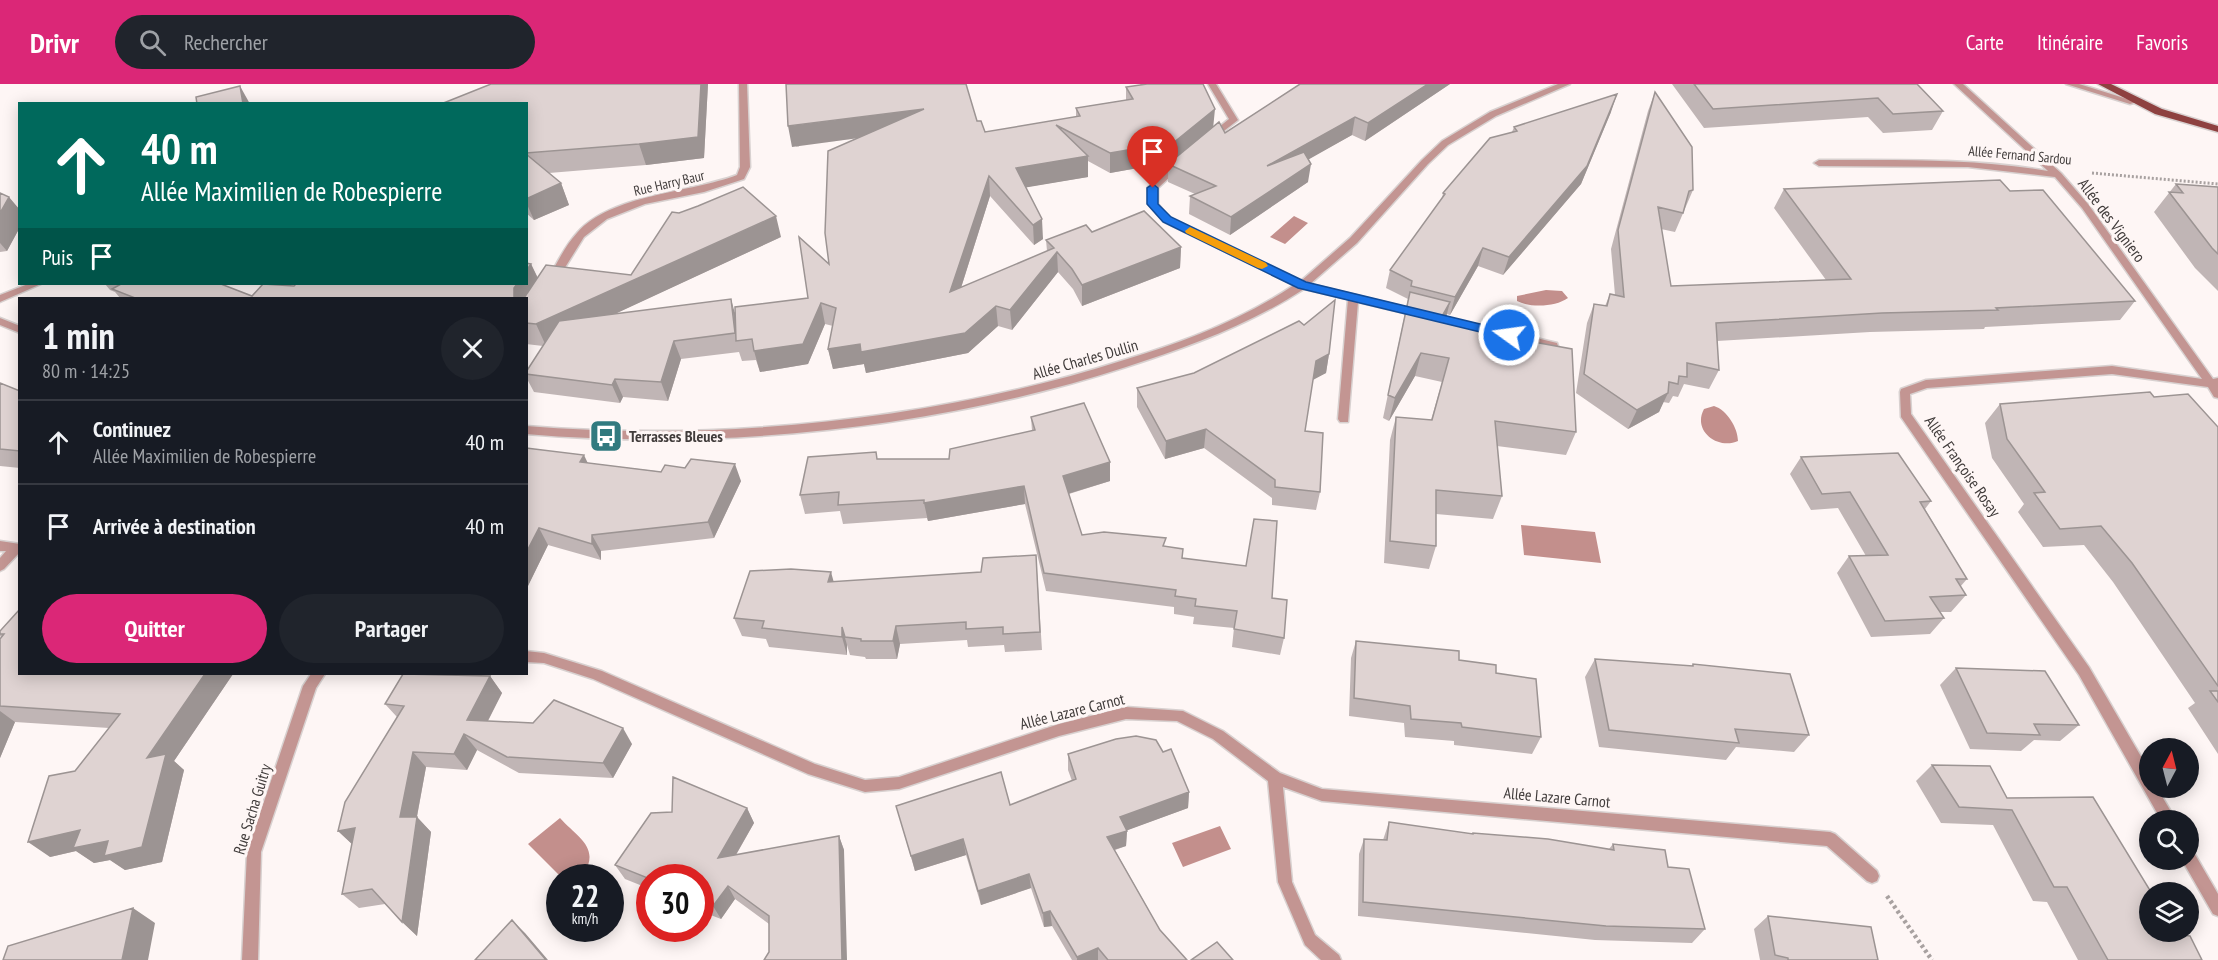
<!DOCTYPE html>
<html lang="fr">
<head>
<meta charset="utf-8">
<style>
	:root { --surface:#171b24; --page:#20242c; --text:#f1f3f6; --muted:#9ea1a6; --line:#363941; --accent:#db2777 }
	body { margin:0; font-family:"PT Sans Narrow",sans-serif; background:var(--page); color:var(--text); height:100vh; display:flex; flex-direction:column; font-size:22px; white-space:nowrap }
	* { box-sizing:border-box; margin:0 }
	p { font-size:20px; color:var(--muted) }
	.icon { flex:none; width:33px; height:33px; fill:none; stroke:currentColor; stroke-width:2; stroke-linecap:round; stroke-linejoin:round }
	.map { position:relative; flex:1; overflow:hidden }
	.side { position:absolute; left:18px; top:213px; width:510px; height:378px; display:flex; flex-direction:column; background:var(--surface); border-radius:0px; box-shadow:0 3px 15px #0003 }
	.side>* { flex:none }
	.guide { position:absolute; left:18px; top:18px; width:510px; height:183px; border-radius:0px; box-shadow:0 3px 15px #0003; background:#00695c; color:#fff; overflow:hidden }
	.needle { width:39px; rotate:7deg }
	.buttons { position:absolute; left:2139px; top:654px; display:grid; gap:12px }
	.buttons a { display:grid; place-items:center; width:60px; height:60px; border-radius:50%; background:var(--surface); box-shadow:0 3px 15px #0003; font-size:30px }
	.speed { position:absolute; left:546px; top:780px; display:flex; gap:12px; font-size:30px; font-weight:700; text-align:center }
	.speed>* { display:grid; place-content:center; width:78px; height:78px; border-radius:50%; background:var(--surface); box-shadow:0 3px 15px #0003; line-height:1 }
	.speed small { font-size:15px; font-weight:400 }
	.speed .limit { border:9px solid #d22; background:#fff; color:#111 }
	.pin { position:absolute; display:grid; place-items:center; width:51px; height:51px; color:#fff; margin:-62px -26px; border-radius:50% 50% 50% 0; rotate:-45deg; box-shadow:0 0 6px #0007 }
	.pin .icon { rotate:45deg }
	.me { position:absolute; width:66px; margin:-33px; rotate:284deg; stroke-linejoin:round; filter:drop-shadow(0 0 4px #0008) }
	.turn { display:flex; align-items:center; gap:21px; height:126px; padding:0 24px; font-size:27px }
	.turn .icon { width:78px; height:78px; stroke-width:2.5 }
	.turn b { display:block; font-size:42px; line-height:51px }
	.then { display:flex; align-items:center; height:57px; padding:0 24px; background:#0003; gap:12px; font-size:22px }
	.round { display:grid; place-items:center; flex:none; width:63px; height:63px; border-radius:32px; background:var(--page) }
	.overview { display:flex; align-items:center; justify-content:space-between; height:102px; padding:0 24px }
	h1 { font-size:36px; font-weight:600; line-height:45px }
	.cta { display:flex; gap:12px; margin-top:auto; padding:12px 24px }
	.cta a { flex:1; height:69px; border-radius:36px; background:var(--accent); color:#fff; font-size:24px; font-weight:600; line-height:69px; text-align:center }
	.cta a+a { background:var(--page); color:var(--text) }
	ul { padding:0; list-style:none }
	li { display:flex; align-items:center; gap:18px; height:84px; padding:0 24px; border-top:2px solid var(--line) }
	li div { flex:1 }
	li b { display:block; font-size:22px }
	li em { font-style:normal }
	header { display:flex; align-items:center; gap:36px; box-sizing:border-box; height:84px; padding:0 30px; background:var(--accent); color:#fff }
	header strong { font-size:28px }
	nav { display:flex; gap:33px; margin-inline-start:auto; font-size:21px }
	.search { width:420px; height:54px; background:var(--page); display:flex; align-items:center; gap:15px; box-sizing:border-box; padding:0 21px; border-radius:33px; color:var(--muted); font-size:22px }
	.map>svg:first-child { display:block }
	.water { fill:#c38f8c }
	.lines { fill:none; stroke-linecap:round; stroke-linejoin:round }
	.street-casing { stroke:#d8d1d0; stroke-width:3 }
	.primary-casing { stroke:#d8d1d0; stroke-width:3 }
	.path-far1 { stroke:#a8a1a0; stroke-width:3; stroke-dasharray:2 2; stroke-linecap:butt }
	.path { stroke:#a8a1a0; stroke-width:4.5; stroke-dasharray:3 3; stroke-linecap:butt }
	.street { fill:#c39592; fill-rule:evenodd }
	.primary { fill:#8e4140; fill-rule:evenodd }
	.wall { fill:#c0b5b5 }
	.shaded-wall { fill:#9c9493 }
	.building { fill:#dfd3d2; stroke:#9c9493; stroke-width:1.5 }
	.route { fill:#1a73e8; stroke:#114b97; stroke-width:1.5 }
	.slow { fill:#f59e0b }
	.labels { text-anchor:middle; stroke-width:6; stroke-linejoin:round; paint-order:stroke }
	.far-street-label { font-size:14px; fill:#413c3b; stroke:#fef6f5 }
	.street-label { font-size:16px; fill:#413c3b; stroke:#fef6f5 }
	.poi-label { font-size:16px; font-weight:bold; fill:#413c3b; stroke:#fef6f5; text-anchor:start }
</style>
</head>
<body>
<header>
<strong>Drivr</strong>
<div class="search"><svg class="icon" aria-label="search" viewBox="0 0 24 24"><circle cx="10" cy="10" r="6"/><path d="M15 15l6 6"/></svg>Rechercher</div>
<nav><a>Carte</a><a>Itinéraire</a><a>Favoris</a></nav>
</header>
<div class="map">
<svg width="2218" height="876" viewBox="0 0 2218 876">
	<rect width="100%" height="100%" fill="#fef6f5"/>
	<path class="water" d="M1294,132l14,7 -23,21 -15,-7z
		M1546,206l16,1 6,7c-13,9 -37,10 -51,3v-5z
		M1714,322c13,4 24,22 24,35 -20,9 -46,-10 -34,-32z
		M1521,441l74,7 6,31 -77,-8z
		M560,734c18,20 40,29 24,56l-7,3h-16l-33,-33z
		M1220,742l11,23 -48,18 -11,-24z"/>
	<g class="lines">
		<defs>
			<path id="street" d="M739,0h8l3,83 -6,12 -40,13 -59,12 -38,15 -23,18 -28,45h-8l-1,-2c10,-16 17,-33 30,-47 34,-39 113,-40 160,-58l3,-8z
				M1208,0h8l22,36 -27,21 -4,-3 1,-2 21,-17z
				M1558,0h12l-74,32 -48,29 -20,19 -71,79 -47,41 111,27 5,3 -5,3 -63,-15 -10,120h-8l-2,-3 10,-120 -44,-10c-55,36 -116,58 -178,78 -187,61 -403,84 -600,67v-8c196,16 411,-6 598,-66 60,-18 118,-40 170,-75l-130,-63 -16,-18v-17l28,-25 3,-1 5,3 -26,24v16l12,14 131,63 49,-43 72,-78 20,-19 48,-29z
				M1954,0h9l98,89 27,31 125,175 5,-1v20l-4,-1 -6,-10 -96,-13 -185,14 -17,6 1,20 178,253 61,105v16h7l19,32h-15l-82,-145 -178,-258 -1,-25 1,-3 25,-9 186,-14 90,13 -120,-171 -27,-31 -87,-10 -149,-1 -5,-3 5,-3c77,0 153,-2 229,11z
				M2066,0h13l58,18 -7,2z
				M28,200h13l-41,18v-7z
				M0,234l20,8v7l-20,-8z
				M1482,241l75,18 1,3 -5,4 -75,-20 -1,-2z
				M0,457l20,3v8l-16,17 -4,2v-13l6,-7h-6z
				M526,567l18,2 58,18 213,93 50,16 34,-3 160,-53 67,-17 57,4 40,20 57,42 42,16 508,43 5,2 42,37 2,5 -2,5 -5,2 -5,-2 -40,-35 -505,-45 -39,-14 9,95 23,53 24,20 2,5h-20l-16,-15 -27,-63 -10,-101 -55,-42 -36,-18 -51,-2 -67,17 -160,53 -34,3 -57,-18 -215,-95 -49,-16 -18,-1z
				M311,590h14l-9,14 -55,164 -3,108h-16l5,-108 56,-166z
				M2188,765l5,2 25,43v22l-5,-2 -31,-54h6z"/>
			<path id="primary" d="M2098,0h13l51,25 56,17v6l-63,-18z"/>
		</defs>
		<use href="#street" class="street-casing"/>
		<use href="#primary" class="primary-casing"/>
		<path class="path-far1" d="M2092,89l126,11"/>
		<path class="path" d="M1887,812l45,64"/>
		<use href="#street" class="street"/>
		<use href="#primary" class="primary"/>
	</g>
	<path class="wall" d="M491,0h217l-4,74 -58,7 -97,8 12,10 8,22 -35,15 -8,-7v-109z
		M1140,0h63l10,43 12,6 75,-49h150l-85,57 -13,-6 -44,24v23l-78,53 -41,-21 1,-18 5,-2 -27,-12v-16l-12,10 -18,-8 -28,5 -22,-12v16l-62,10 17,52 -9,6 -44,-49 -29,92 86,-37 -1,-11 46,-8 89,15 -1,21 -98,38 -9,-17 -15,-17 -46,58 -14,-4 -30,27 -102,20 -2,-9 -31,5 -5,-20 5,-23 -8,-2 -17,40 -48,8 -4,-12 -14,1 -3,-9 -58,7 -13,42 -45,-4 -3,6 -86,-11 -8,-15v-5l17,-26 -17,-2v-46h-406l-5,-6 -5,-2 -5,-6h116l31,12 42,-10 237,-22 7,14 93,-3 150,-38 -167,77 121,-2 73,-14 21,-34 28,-126 -65,9 185,-26 8,11 91,-15v-9l50,-8v-13l15,-1z
		M1672,0h245l26,27 -11,19 -49,3 -15,-16 -164,11z
		M1655,8l38,98 -18,42 -14,-3 10,57 155,-6 -52,-72 10,-19 226,2 125,110 -15,19 -135,7 -1,2 -114,3 -153,9 2,29 -10,19 -25,-5 -6,13 -5,-1 -4,7 -6,-1 -4,10 -31,17 -52,-36 11,-70 7,-19 11,2 5,-12 5,1 -4,-46 37,-138z
		M1611,28l-30,72 -78,91 -25,-9 -28,49 -3,-1 -2,5 51,16 80,97 -10,23 -69,-9 5,50 -9,23 -57,-5v32l-7,23 -45,-6 6,-123 6,-23 35,3 11,-38 -27,-6 -26,45 -6,-3 25,-119 -22,-11 4,-18 52,-71 1,-6 69,-61 2,-5z
		M2176,100l42,3v104l-23,-23 -41,-56z
		M0,109l20,17v17l-13,24 -7,1z
		M1329,270l-3,19 -13,6 -8,52 15,61 -4,18 -44,-5v-7l-68,-50 -39,11 -28,-52v-19z
		M0,299l20,8v77l-20,-2z
		M2154,313l64,30v327l-30,-46 7,-5 -82,-121 -29,-37 -41,2 -25,-35 6,-8 -32,-46 -7,-35 15,-19z
		M1031,333l79,64 -41,13 13,41 84,11 17,12 89,40 12,40 -4,17 -48,-8 2,-19 -41,-4 1,-7 -20,-3v-7l-128,-16 -21,-87 -97,17 -1,-3 -84,6 -3,-13 -35,3 -5,-19 78,-36h71l83,-28z
		M526,364l62,15 153,18 -27,57 -113,13v9l-53,-15 -22,45z
		M1801,373l130,44 -6,8 42,70 -7,8 6,8 -15,17h-11l4,6 -14,16 -59,3 -34,-64 12,-17h17l-28,-48 -27,2 -21,-36z
		M1036,471l6,95 -37,2 -1,-7 -36,2 -1,-7 -67,4 -3,15h-31l-1,-2 -15,-2 -3,-10v10l-78,-8 -3,-8 -24,-3 -8,-18 100,-36 147,-10z
		M20,525v65h213l-59,87 10,9 -22,92 -37,8 -15,-10 -16,3 -18,-12 -26,6 25,-86 34,-43 -94,-6 -15,36v-119l1,-2 -1,-1v-5z
		M1356,557l103,19 37,13 45,64 -9,17 -78,-9v-4l-49,-4 -1,-14 -55,-7 2,-58z
		M1595,575l97,7 1,-2 116,71 -15,17 -58,-5 -10,13 -127,-13 -14,-70z
		M1956,584l123,57 -19,16 -26,-1 -13,11 -51,-2 -30,-64z
		M490,592l12,17 -14,28 144,23 -19,34 -94,-5 -42,-23 -10,20 -41,-3 -9,50 14,15 -14,104 -32,-32 -26,4 -17,-14 10,-50 -14,-13 59,-114 -12,-13z
		M1068,670l121,38 -1,16 -61,22 -1,16 -11,4 45,80 27,30h-115l-20,-34 -8,1 -13,-39 -50,17 -15,-50 -51,16 -19,-65 114,-1 62,-24 -4,-11z
		M1932,681l75,33 168,136 27,26h-124l-31,-58 -14,-1 -40,-76 -52,-2 -25,-42z
		M747,724l7,15 -18,32 103,-19 5,14 -75,102v-28l-34,-25 -14,20 -21,-8v-33h-50v11l-25,-10 -10,-14 57,-53z
		M1389,738l83,12 1,-1 136,16 4,-5 55,23 37,62 -13,14 -97,-3 -237,-24 1,-62 5,-15 19,1z
		M1768,832l110,44h-118l-6,-31z"/>
	<path class="shaded-wall" d="M701,0h7l-4,74 -58,7 -7,-21z
		M1428,0h22l-85,57 3,-18z
		M240,2l10,18h-7z
		M1617,10l-6,18 -30,72 -78,91 6,-18z
		M924,25l2,20 -134,18 -4,-21z
		M1215,25l-2,20 -45,35v2l-12,10 1,-20z
		M1355,33l-3,18 -87,49 2,-18z
		M1139,64l-1,20 -28,5v-20z
		M1088,72v21l-71,12 -1,-21z
		M1311,80l-3,18 -78,53 1,-18z
		M989,92l1,20 -37,117 -3,-21z
		M561,99l8,22 -35,15 -8,-18v-3z
		M9,113l11,13v17l-13,24 -7,-8v-30z
		M776,132l5,21 -235,109 -10,-22z
		M1042,135l1,20 -9,6 -1,-20z
		M1181,163l-1,21 -98,38v-21z
		M1483,164l-5,18 -28,49 5,-18z
		M1057,168l1,20 -46,58 -2,-20z
		M531,180l10,21 -15,13h-12v-10l3,-4h9v-13z
		M731,215l5,18v16z
		M1450,218l-6,23 -3,-7z
		M821,219l4,21 -17,40 -48,8 -6,-21z
		M996,222l2,20 -30,27 -102,20 -2,-9 -31,5 -5,-20z
		M674,257l7,18 -13,42 -7,-19z
		M1421,269l-6,23 -26,45 6,-23z
		M1329,270l-3,19 -13,7 3,-19z
		M615,295l8,18 -3,6 -8,-18z
		M1668,309l-9,19 -31,17 9,-19z
		M1206,345l-2,19 -39,11 1,-18z
		M584,371l8,17 -12,-10z
		M1110,378v19l-46,14 -1,-19z
		M735,380l6,17 -27,57 -6,-16z
		M1024,402l1,18 -97,17 -4,-18z
		M539,444l9,17 -22,45v-37z
		M592,451l9,16v9l-9,-16z
		M831,488l5,18 -8,-8z
		M896,542l4,18 -3,15 -4,-18z
		M842,543l5,18v10l-5,-18z
		M205,590h28l-59,87 10,9 -22,92 -37,8 -15,-10 -16,3 -18,-12 -26,6 -22,-15 119,-84z
		M490,592l12,17 -22,43 -13,-16z
		M0,627l15,11 -15,36z
		M623,644l9,16 -19,34 -10,-15z
		M464,650l13,16 -10,20 -13,-16z
		M413,668l13,15 -12,65 -14,-15z
		M1189,708l-1,16 -68,25v-16z
		M747,724l7,15 -28,49 -8,-14z
		M417,733l14,15 -14,104 -15,-14z
		M355,744l-1,18 -16,-15z
		M1127,747l-1,15 -19,6v-15z
		M839,752l5,14 3,110h-5z
		M963,755l3,16 -51,16 -4,-15z
		M1029,790l2,14 -50,17 -3,-14z
		M728,802l7,13 -14,20 -8,-13z
		M133,824l22,15 -7,37h-26z
		M1050,827l2,15 -8,1 -1,-14z
		M512,836l13,13 23,27h-2z
		M1098,864v12h-21v-3z"/>
	<path class="building" d="M491,0h210l-3,53 -59,7 -113,9v-49h-85z
		M786,0h180l11,37h4l4,11 95,-16 -4,-8 57,-9 -7,-12 21,-3h56l12,25 -58,47 -18,-8 -29,5 -54,-28 32,31 -72,12 26,51 -9,6 -44,-49 -39,116 104,-44 -8,-8 40,-15 6,7 52,-21 37,36 -99,38 -10,-16 -15,-17 -47,58 -14,-4 -31,27 -104,19 -1,-8 -32,5 8,-41 -15,-5 -18,41 -49,7 -2,-12 -16,2 -1,-34 73,-9 -9,-61 30,27 -4,-31 3,-82 96,-42 -136,17z
		M1300,0h128l-60,39 -13,-6 -88,49 37,-14 7,12 -80,53 -41,-21 26,-10 -48,-22 51,-42 6,11z
		M1694,0h223l26,27 -50,3 -15,-16 -165,11z
		M240,2l3,18h-46l-1,-7z
		M1655,8l37,55 1,43 -4,1 -6,22 -25,-6 13,79 180,-7 -67,-90 216,-9 10,11 33,-1 92,111 -139,7 2,2 -116,3 -166,10 3,47 -32,-7v14l-8,-1 -1,8 -9,-2 -1,11 -31,17 -53,-36 10,-70 13,2 3,-12 14,3 -6,-67z
		M1617,10l-30,72 -78,91 -26,-9 -28,49 -44,-11 1,-5 -22,-11 55,-76 -2,-1 47,-55 27,-7 -3,-4z
		M526,70l35,29 -35,16z
		M2176,100l42,3v67l-6,-6 -43,-56 14,1z
		M743,103l33,29 -240,108 -10,-1v-25h-2l22,-33 85,10 41,-63 7,1 19,-7z
		M0,109l9,4 -9,16z
		M526,179l5,1 -5,7z
		M121,200h100l31,12 11,-12 31,2 2,-2h221l-3,4v10h-379l-23,-9z
		M1410,208l40,10 -9,16 55,11v6l76,14 4,83 -81,-11 7,75 -66,-6v56l-46,-5 6,-124 36,3 17,-62 -28,-5 -26,45 -7,-3z
		M731,215l4,34 -61,8 -13,41 -46,-3 -3,6 -86,-11v-2l33,-51z
		M1335,216l-6,54 -13,7 -11,70 18,2 -3,59 -45,-5v-7l-69,-51 -40,12 -29,-53 57,-15 105,-52 5,4z
		M0,299l20,8v60l-20,-2z
		M2150,308l4,5 34,-3 30,33v259l-86,-123 -31,-37 -41,3 -26,-36 11,-1 -38,-53 -7,-35z
		M1084,319l26,59 -47,14 19,59 22,-3 62,6 -3,8 20,3 -1,9 64,8 8,-47 23,2 -5,77 15,2 -3,38 -50,-9 3,-18 -42,-5 1,-7 -21,-3 1,-6 -132,-17 -20,-87 -100,17v-3l-86,5 1,-13 -39,3 8,-38 68,-5 1,7h72l1,-10 85,-19 -4,-13z
		M526,364l58,7 -4,7 81,10 4,-7 20,3 6,-9 44,5 -27,58 -116,13v9l-53,-16 -13,25z
		M1898,369l33,48 -11,1 47,77h-11l10,16 -36,2 14,21 -59,3 -36,-65 39,-1 -38,-63 -28,2 -21,-37z
		M1036,471l4,77 -37,2v-7l-37,2v-7l-70,4 -3,15h-32v-2l-16,-2 -3,-10v10l-80,-9 2,-7 -30,-3 16,-47 41,-2 40,3 -3,10 153,-10 2,-14z
		M20,525v65h185l-58,84 19,-4 -24,93 -38,9 4,-15 -35,7 7,-18 -52,12 21,-66 26,-5 45,-57 -120,-8v-67l4,-5h-4v-3z
		M1356,557l103,10v9l37,5v8l40,6 5,58 -79,-10 -1,-4 -50,-4 -1,-13 -56,-8z
		M1595,575l98,7v-2l97,10 19,61 -74,-6 4,14 -130,-13z
		M1956,584l89,3 34,54 -45,-1 6,11 -53,-2z
		M403,590l87,2 -23,44 66,3 21,-23 69,28 -20,35 -96,-6 -43,-23 -10,20 -41,-2 -13,65h17l-15,105 -30,-33 -30,5 13,-66 -17,3 7,-29 59,-96 -19,-2z
		M2210,607h8v11z
		M1136,652l20,4 7,12 8,-3 18,43 -69,25 7,14 -20,6 53,93 27,30h-79l-10,-12 -21,9 -27,-46 -7,2 -14,-39 -51,17 -15,-52 -52,17 -15,-50 105,-34 9,33 66,-26 -8,-25 48,-15z
		M1932,681l58,1 17,32 86,-1 58,95h-1v40h24l1,2 15,2 12,24h-94l-41,-73h-13l-42,-77 -53,-3z
		M673,693l74,31 -29,50 121,-22 3,124h-78l5,-8v-36l-41,-30 -15,20 -13,-5v-23h-50v1l-35,-14 36,-52 21,-1z
		M1389,738l84,12v-1l75,6 66,11 -1,-6 52,6 3,17 21,2 16,60 -99,-3 -243,-24 1,-63 23,1z
		M133,824l-11,52h-119l5,-14z
		M1768,832l103,11 7,33h-90v-2l-13,-3z
		M512,836l34,40h-71z
		M1217,858l16,18h-42z"/>
	<path class="route" d="M1153,100l5,4v16l13,13 135,65 203,49 6,4 -6,4 -211,-51 -135,-66 -16,-18v-16z"/>
	<path class="slow" d="M1190,143l76,36 2,3 -6,3 -4,-1 -72,-35 -1,-2z"/>
	<defs>
		<symbol id="bus-square" viewBox="-11 -11 22 22"><rect x="-9" y="-9" width="18" height="18" rx="4" fill="#317a7f" stroke="#fef6f5"/><path d="M-5-6H5V4H4V6H2V4H-2V6H-4V4H-5ZM-3.5-4V0h7V-4ZM-3.5 1.2v1.5H-2V1.2ZM2 1.2v1.5H3.5V1.2Z" fill="#fff"/></symbol>
	</defs>
	<g fill-rule="evenodd">
		<use href="#bus-square" x="587" y="333" width="38" height="38"/>
	</g>
	<g class="labels">
		<g class="far-street-label">
			<text transform="translate(2020 71) rotate(5)" y="5">Allée Fernand Sardou</text>
			<text transform="translate(669 99) rotate(-13)" y="5">Rue Harry Baur</text>
		</g>
		<g class="street-label">
			<text transform="translate(2112 136) rotate(53)" y="6">Allée des Vigniero</text>
			<text transform="translate(1085 275) rotate(-16)" y="6">Allée Charles Dullin</text>
			<text transform="translate(1963 382) rotate(55)" y="6">Allée Françoise Rosay</text>
			<text transform="translate(1072 627) rotate(-14)" y="6">Allée Lazare Carnot</text>
			<text transform="translate(1557 713) rotate(5)" y="6">Allée Lazare Carnot</text>
			<text transform="translate(252 725) rotate(-73)" y="6">Rue Sacha Guitry</text>
		</g>
		<g class="poi-label">
			<text x="629" y="358">Terrasses Bleues</text>
		</g>
	</g>
</svg>
<div class="buttons">
<a><svg class="needle" viewBox="-14 -14 28 28"><path d="M0-13l5 13h-10z" fill="#e53935"/><path d="M0 13l5-13h-10z" fill="#9ea1a6"/></svg></a>
<a><svg class="icon" aria-label="search" viewBox="0 0 24 24"><circle cx="10" cy="10" r="6"/><path d="M15 15l6 6"/></svg></a>
<a><svg class="icon" aria-label="layers" viewBox="0 0 24 24"><path d="M12 4l9 5-9 5-9-5zM3 14l9 5 9-5"/></svg></a>
</div>
<div class="speed"><div>22<small>km/h</small></div><div class="limit">30</div></div>
<div class="pin" style="left:1153px;top:104px;background:#d93025"><svg class="icon" aria-label="arrive" viewBox="0 0 24 24"><path d="M6 21V4h12l-3 4 3 4H6"/></svg></div>
<svg class="me" style="left:1509px;top:251px" viewBox="-20 -20 40 40"><circle r="17" fill="#1a73e8" stroke="#fff" stroke-width="3"/><path d="M0-11L8 9 0 5-8 9z" fill="#fff"/></svg>
<div class="guide">
<div class="turn"><svg class="icon" aria-label="ahead" viewBox="0 0 24 24"><path d="M12 20V5M6 11l6-6 6 6"/></svg><div><b>40 m</b>Allée Maximilien de Robespierre</div></div>
<div class="then">Puis<svg class="icon" aria-label="arrive" viewBox="0 0 24 24"><path d="M6 21V4h12l-3 4 3 4H6"/></svg></div>
</div>
<section class="side">
<div class="overview"><div><h1>1 min</h1><p>80 m · 14:25</p></div><a class="round"><svg class="icon" aria-label="close" viewBox="0 0 24 24"><path d="M6 6l12 12M18 6L6 18"/></svg></a></div>
<ul>
<li><svg class="icon" aria-label="ahead" viewBox="0 0 24 24"><path d="M12 20V5M6 11l6-6 6 6"/></svg><div><b>Continuez</b><p>Allée Maximilien de Robespierre</p></div><em>40 m</em></li>
<li><svg class="icon" aria-label="arrive" viewBox="0 0 24 24"><path d="M6 21V4h12l-3 4 3 4H6"/></svg><div><b>Arrivée à destination</b></div><em>40 m</em></li>
</ul>
<div class="cta"><a>Quitter</a><a>Partager</a></div>
</section>
</div>
</body>
</html>
